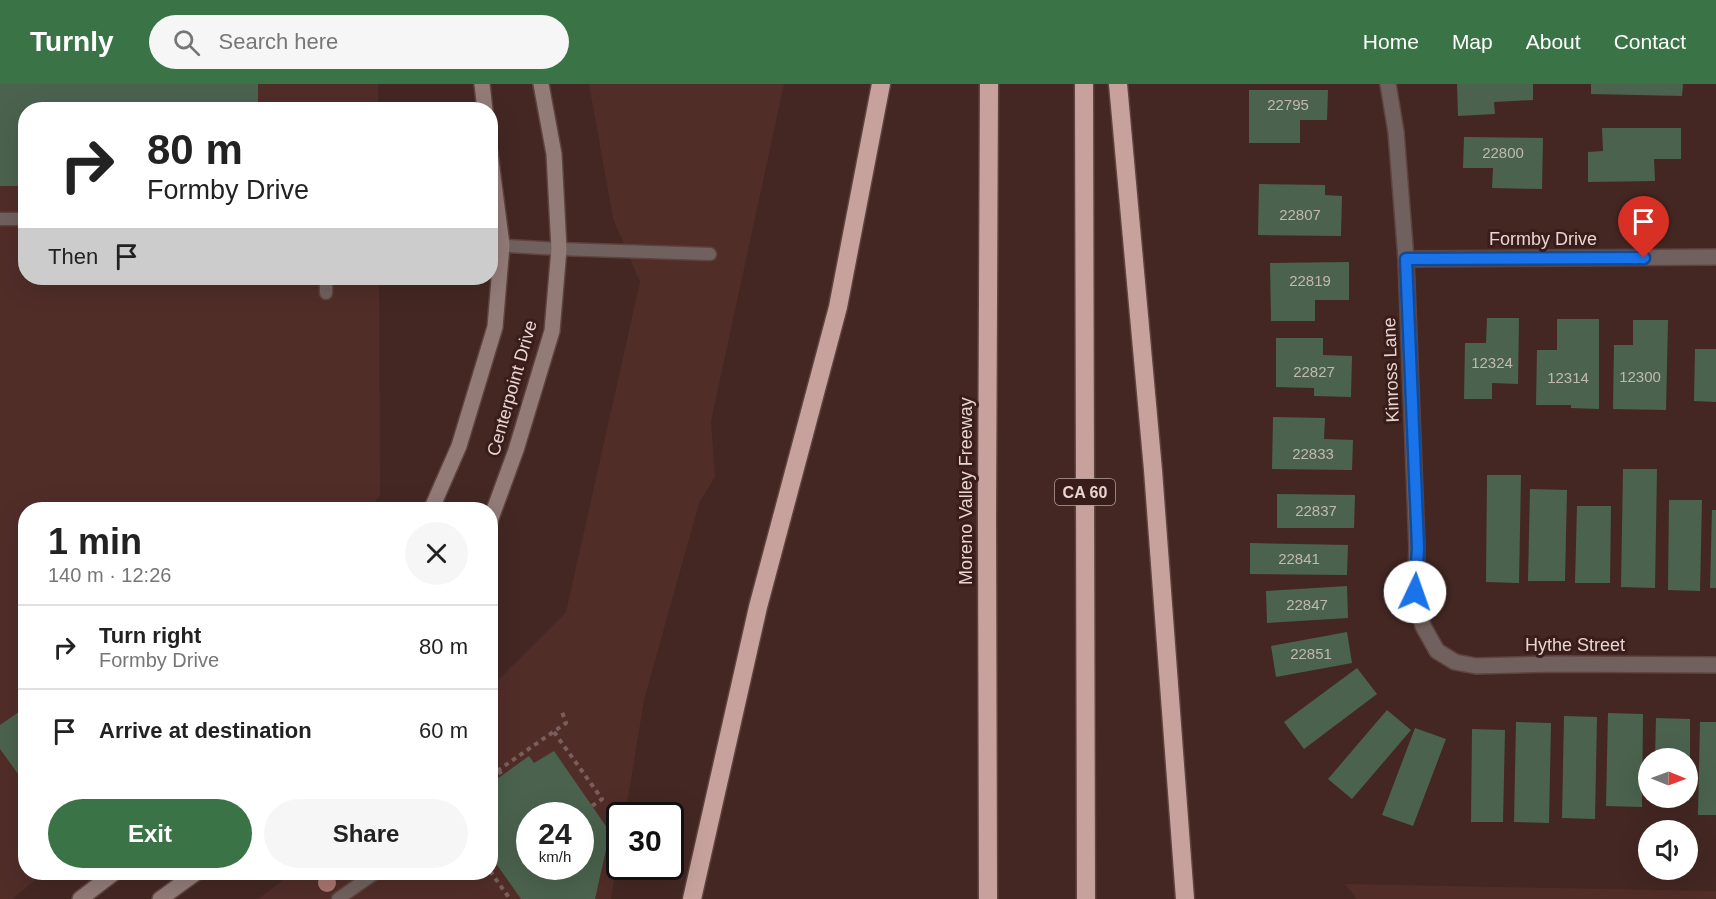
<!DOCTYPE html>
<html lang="en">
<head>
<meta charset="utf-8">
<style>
	:root { --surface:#fff; --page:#f6f6f6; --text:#222; --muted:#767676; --line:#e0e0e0; --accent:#3a7345 }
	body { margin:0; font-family:Helvetica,sans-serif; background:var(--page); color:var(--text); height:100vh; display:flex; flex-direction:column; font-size:22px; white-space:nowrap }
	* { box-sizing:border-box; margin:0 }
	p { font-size:20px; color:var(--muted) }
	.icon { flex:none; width:33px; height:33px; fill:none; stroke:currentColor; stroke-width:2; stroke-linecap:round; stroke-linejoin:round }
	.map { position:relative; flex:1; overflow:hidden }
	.side { position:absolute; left:18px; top:418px; width:480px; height:378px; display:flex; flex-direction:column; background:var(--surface); border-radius:24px; box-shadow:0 6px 24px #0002 }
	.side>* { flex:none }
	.guide { position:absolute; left:18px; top:18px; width:480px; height:183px; border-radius:24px; box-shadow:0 6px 24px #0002; background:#fff; color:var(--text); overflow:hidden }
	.needle { width:39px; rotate:91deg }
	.fabs { position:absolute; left:1638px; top:664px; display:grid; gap:12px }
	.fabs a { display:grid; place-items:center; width:60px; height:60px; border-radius:50%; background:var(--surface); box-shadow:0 6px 24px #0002; font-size:30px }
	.speed { position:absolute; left:516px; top:718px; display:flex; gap:12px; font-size:30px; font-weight:700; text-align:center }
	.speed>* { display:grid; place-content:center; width:78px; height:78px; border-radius:50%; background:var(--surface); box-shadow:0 6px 24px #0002; line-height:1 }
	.speed small { font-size:15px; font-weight:400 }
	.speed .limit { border:3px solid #111; border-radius:9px; background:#fff; color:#111 }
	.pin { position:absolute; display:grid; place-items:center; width:51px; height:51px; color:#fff; margin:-62px -26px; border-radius:50% 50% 50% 0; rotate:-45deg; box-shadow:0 0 6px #0007 }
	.pin .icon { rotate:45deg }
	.me { position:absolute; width:66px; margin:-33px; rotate:3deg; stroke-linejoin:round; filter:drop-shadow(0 0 4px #0008) }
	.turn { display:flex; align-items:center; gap:21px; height:126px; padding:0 30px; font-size:27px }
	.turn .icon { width:78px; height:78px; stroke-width:2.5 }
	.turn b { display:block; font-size:42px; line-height:51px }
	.then { display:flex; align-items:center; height:57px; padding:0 30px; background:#0003; gap:12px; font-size:22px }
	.round { display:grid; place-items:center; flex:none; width:63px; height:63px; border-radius:32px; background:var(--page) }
	.head { display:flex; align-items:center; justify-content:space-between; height:102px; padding:0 30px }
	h1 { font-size:36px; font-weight:700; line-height:45px }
	.button { display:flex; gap:12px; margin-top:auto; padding:12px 30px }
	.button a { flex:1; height:69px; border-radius:36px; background:var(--accent); color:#fff; font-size:24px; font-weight:700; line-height:69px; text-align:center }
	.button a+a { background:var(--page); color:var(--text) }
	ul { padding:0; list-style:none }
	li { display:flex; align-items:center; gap:18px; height:84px; padding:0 30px; border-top:2px solid var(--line) }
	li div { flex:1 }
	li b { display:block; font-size:22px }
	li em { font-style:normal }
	header { display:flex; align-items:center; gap:36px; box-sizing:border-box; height:84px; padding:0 30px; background:var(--accent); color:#fff }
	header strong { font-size:28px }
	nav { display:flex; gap:33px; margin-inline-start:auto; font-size:21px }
	.search { width:420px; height:54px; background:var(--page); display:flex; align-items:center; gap:15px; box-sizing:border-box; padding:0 21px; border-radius:33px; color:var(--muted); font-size:22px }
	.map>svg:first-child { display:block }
	.built { fill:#512d28; fill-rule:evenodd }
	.building { fill:#4b634e; fill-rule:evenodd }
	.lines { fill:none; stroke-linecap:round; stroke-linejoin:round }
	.lane-casing { stroke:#5e433f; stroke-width:15 }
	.street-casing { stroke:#5e433f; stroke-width:18 }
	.secondary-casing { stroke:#5e433f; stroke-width:18 }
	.highway-casing { stroke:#5e433f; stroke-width:21 }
	.path { stroke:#795f5c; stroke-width:4; stroke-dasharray:4.5 4.5; stroke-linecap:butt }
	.lane { stroke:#70615e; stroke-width:12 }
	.street { stroke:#70615e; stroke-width:15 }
	.secondary { stroke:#937b78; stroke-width:15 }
	.highway { stroke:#c7a29d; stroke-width:18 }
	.tree { fill:#a9756d }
	.route-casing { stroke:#114b97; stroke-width:15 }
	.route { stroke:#1a73e8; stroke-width:10 }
	.labels { text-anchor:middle; stroke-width:6; stroke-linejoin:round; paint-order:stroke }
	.number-label { font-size:15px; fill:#c1b8b1 }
	.shield { fill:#391d1a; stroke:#b49e9b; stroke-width:1.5 }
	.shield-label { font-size:16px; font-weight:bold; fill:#e8d5d2 }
	.street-label { font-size:18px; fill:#e8d5d2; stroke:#391d1a }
</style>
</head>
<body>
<header>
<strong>Turnly</strong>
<div class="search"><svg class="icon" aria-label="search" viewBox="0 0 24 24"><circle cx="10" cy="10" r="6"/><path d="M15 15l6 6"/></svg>Search here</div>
<nav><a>Home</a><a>Map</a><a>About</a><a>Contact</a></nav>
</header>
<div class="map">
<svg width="1716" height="815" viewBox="0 0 1716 815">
	<rect width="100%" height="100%" fill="#442723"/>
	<path class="built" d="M0,0h378v25l-352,1v168h353l1,217 -11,15h-343v363h18l-32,26h-12z
		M589,0h195l-73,337 4,56 -16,26 -55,197 -19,116h-5l-1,36 -8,47h-353l34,-26h198l1,-186 75,-75 74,-330 -27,-64zM530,732h50v51h-50z
		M1345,800l371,7v8h-359z"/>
	<path class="building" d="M0,0h258v26h-232v76h-26z
		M1457,0h76v16l-39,2 1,12 -37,2z
		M1591,0h92l-1,12 -91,-2z
		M1249,6h79l-1,30h-27v23h-51z
		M1602,44h79v31h-27l1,22 -67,1v-30l15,-1z
		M1464,53l79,1 -1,51 -50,-1 1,-20h-30z
		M1259,100l66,1v10l17,1 -1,40 -83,-1z
		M1349,178v38h-34v21h-44l-1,-58z
		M1487,234h32l-1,66 -26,-1v16h-28l1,-56h21z
		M1557,235h42v90l-28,-1v-3h-35l1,-55h20z
		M1633,236h35l-2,90 -53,-1 1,-64h19z
		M1276,254h47v17l29,1 -1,41 -37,-1v-8l-38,-1z
		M1695,265h21v53l-22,-1z
		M1273,333l52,1 -1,21 29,1 -1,30 -80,-1z
		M1623,385h34l-2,119 -34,-1z
		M1487,391h34l-2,108 -33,-1z
		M1530,405l37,1 -2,91h-37z
		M1277,410l78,1 -1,33h-77z
		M1669,416h33l-2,91 -32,-1z
		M1577,422h34l-1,77h-35z
		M1712,426h4v78h-6z
		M1250,459l98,2 -1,30 -97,-1z
		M1347,502l1,32 -81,5 -1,-32z
		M1347,548l5,31 -76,14 -5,-31z
		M1357,584l20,26 -73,55 -20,-27z
		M26,623v78l-26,-36v-24z
		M1387,626l24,20 -59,69 -24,-20z
		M1608,629l35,1 -1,93 -36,-1z
		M1564,632l33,1 -2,102 -33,-1z
		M1656,634l34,1v40h-35z
		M1516,638l35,1 -2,100 -35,-1z
		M1700,638h16v93h-18z
		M1415,644l31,11 -33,87 -31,-11z
		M1472,645l33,1 -2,92h-32z
		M554,667l56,81 -15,67h-74l-31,-44v-71l39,-28 5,7zM530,732h50v51h-50z
		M1655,714h34v3l-35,-1z"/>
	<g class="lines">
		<defs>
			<path id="lane" d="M0,135h26
				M490,161l69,4 151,5
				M326,209v-15
				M338,815l37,-26"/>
			<path id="street" d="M1388,0l8,48 10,127 11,289 -2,44 8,34 14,25 18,11 21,4 80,-2 160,1
				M1406,175l310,-2"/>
			<path id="secondary" d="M482,0l3,26
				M431,426l28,-64 36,-119 7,-82 -12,-92
				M490,437l26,-71 36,-119 7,-82 -5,-95 -13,-70
				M80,815l34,-26
				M160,815l36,-26"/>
			<path id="highway" d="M1084,0l2,815
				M1118,0l35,386 32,429
				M692,815l66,-292 80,-300 43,-223
				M988,815l-1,-382 2,-433"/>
		</defs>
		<use href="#lane" class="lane-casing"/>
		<use href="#street" class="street-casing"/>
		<use href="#secondary" class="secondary-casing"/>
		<use href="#highway" class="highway-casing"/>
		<path class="path" d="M554,648l48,67 -10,7
			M499,686l3,6
			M490,692l76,-53 -5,-14
			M490,787l20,28"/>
		<use href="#lane" class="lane"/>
		<use href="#street" class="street"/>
		<use href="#secondary" class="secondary"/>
		<use href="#highway" class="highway"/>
	</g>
	<circle class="tree" cx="327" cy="799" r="9"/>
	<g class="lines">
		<defs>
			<path id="route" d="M1415,508l3,-44 -12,-289 238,-1"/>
		</defs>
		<use href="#route" class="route-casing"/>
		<use href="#route" class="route"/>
	</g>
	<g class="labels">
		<g class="number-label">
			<text x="1288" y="26">22795</text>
			<text x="1503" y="74">22800</text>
			<text x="1300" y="136">22807</text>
			<text x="1310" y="202">22819</text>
			<text x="1492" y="284">12324</text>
			<text x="1314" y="293">22827</text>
			<text x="1640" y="298">12300</text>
			<text x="1568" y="299">12314</text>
			<text x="1313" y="375">22833</text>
			<text x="1316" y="432">22837</text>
			<text x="1299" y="480">22841</text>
			<text x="1307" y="526">22847</text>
			<text x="1311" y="575">22851</text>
		</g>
		<rect class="shield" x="1055" y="395" width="60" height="26" rx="4.5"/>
		<g class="shield-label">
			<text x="1085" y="414">CA 60</text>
		</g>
		<g class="street-label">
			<text x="1543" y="161">Formby Drive</text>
			<text transform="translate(1391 286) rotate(-92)" y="6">Kinross Lane</text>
			<text transform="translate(512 304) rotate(-74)" y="6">Centerpoint Drive</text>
			<text transform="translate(966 407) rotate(-90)" y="6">Moreno Valley Freeway</text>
			<text x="1575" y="567">Hythe Street</text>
		</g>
	</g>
</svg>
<div class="fabs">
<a><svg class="needle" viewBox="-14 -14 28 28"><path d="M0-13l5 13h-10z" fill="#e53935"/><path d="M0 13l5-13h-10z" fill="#767676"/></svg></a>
<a><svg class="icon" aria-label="sound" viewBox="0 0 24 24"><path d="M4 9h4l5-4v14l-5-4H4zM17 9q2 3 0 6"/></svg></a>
</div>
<div class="speed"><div>24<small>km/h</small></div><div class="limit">30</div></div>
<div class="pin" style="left:1644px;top:174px;background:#d93025"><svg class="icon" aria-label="arrive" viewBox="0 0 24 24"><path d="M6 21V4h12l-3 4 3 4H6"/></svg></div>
<svg class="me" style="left:1415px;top:508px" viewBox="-20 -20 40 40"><circle r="19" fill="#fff"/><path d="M0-13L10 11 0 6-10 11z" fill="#1a73e8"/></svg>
<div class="guide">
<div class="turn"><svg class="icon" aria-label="right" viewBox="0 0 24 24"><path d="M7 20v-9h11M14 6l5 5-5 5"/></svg><div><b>80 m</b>Formby Drive</div></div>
<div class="then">Then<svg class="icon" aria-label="arrive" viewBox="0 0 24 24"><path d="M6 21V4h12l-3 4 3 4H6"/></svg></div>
</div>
<section class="side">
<div class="head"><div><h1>1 min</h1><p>140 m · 12:26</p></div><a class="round"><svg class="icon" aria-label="close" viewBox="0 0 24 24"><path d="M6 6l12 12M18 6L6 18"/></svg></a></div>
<ul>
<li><svg class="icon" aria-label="right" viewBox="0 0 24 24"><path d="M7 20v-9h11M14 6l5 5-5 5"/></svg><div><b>Turn right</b><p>Formby Drive</p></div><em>80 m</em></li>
<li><svg class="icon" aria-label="arrive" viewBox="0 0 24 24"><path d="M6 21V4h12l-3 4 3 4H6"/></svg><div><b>Arrive at destination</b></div><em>60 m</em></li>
</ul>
<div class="button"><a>Exit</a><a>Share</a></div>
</section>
</div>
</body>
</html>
